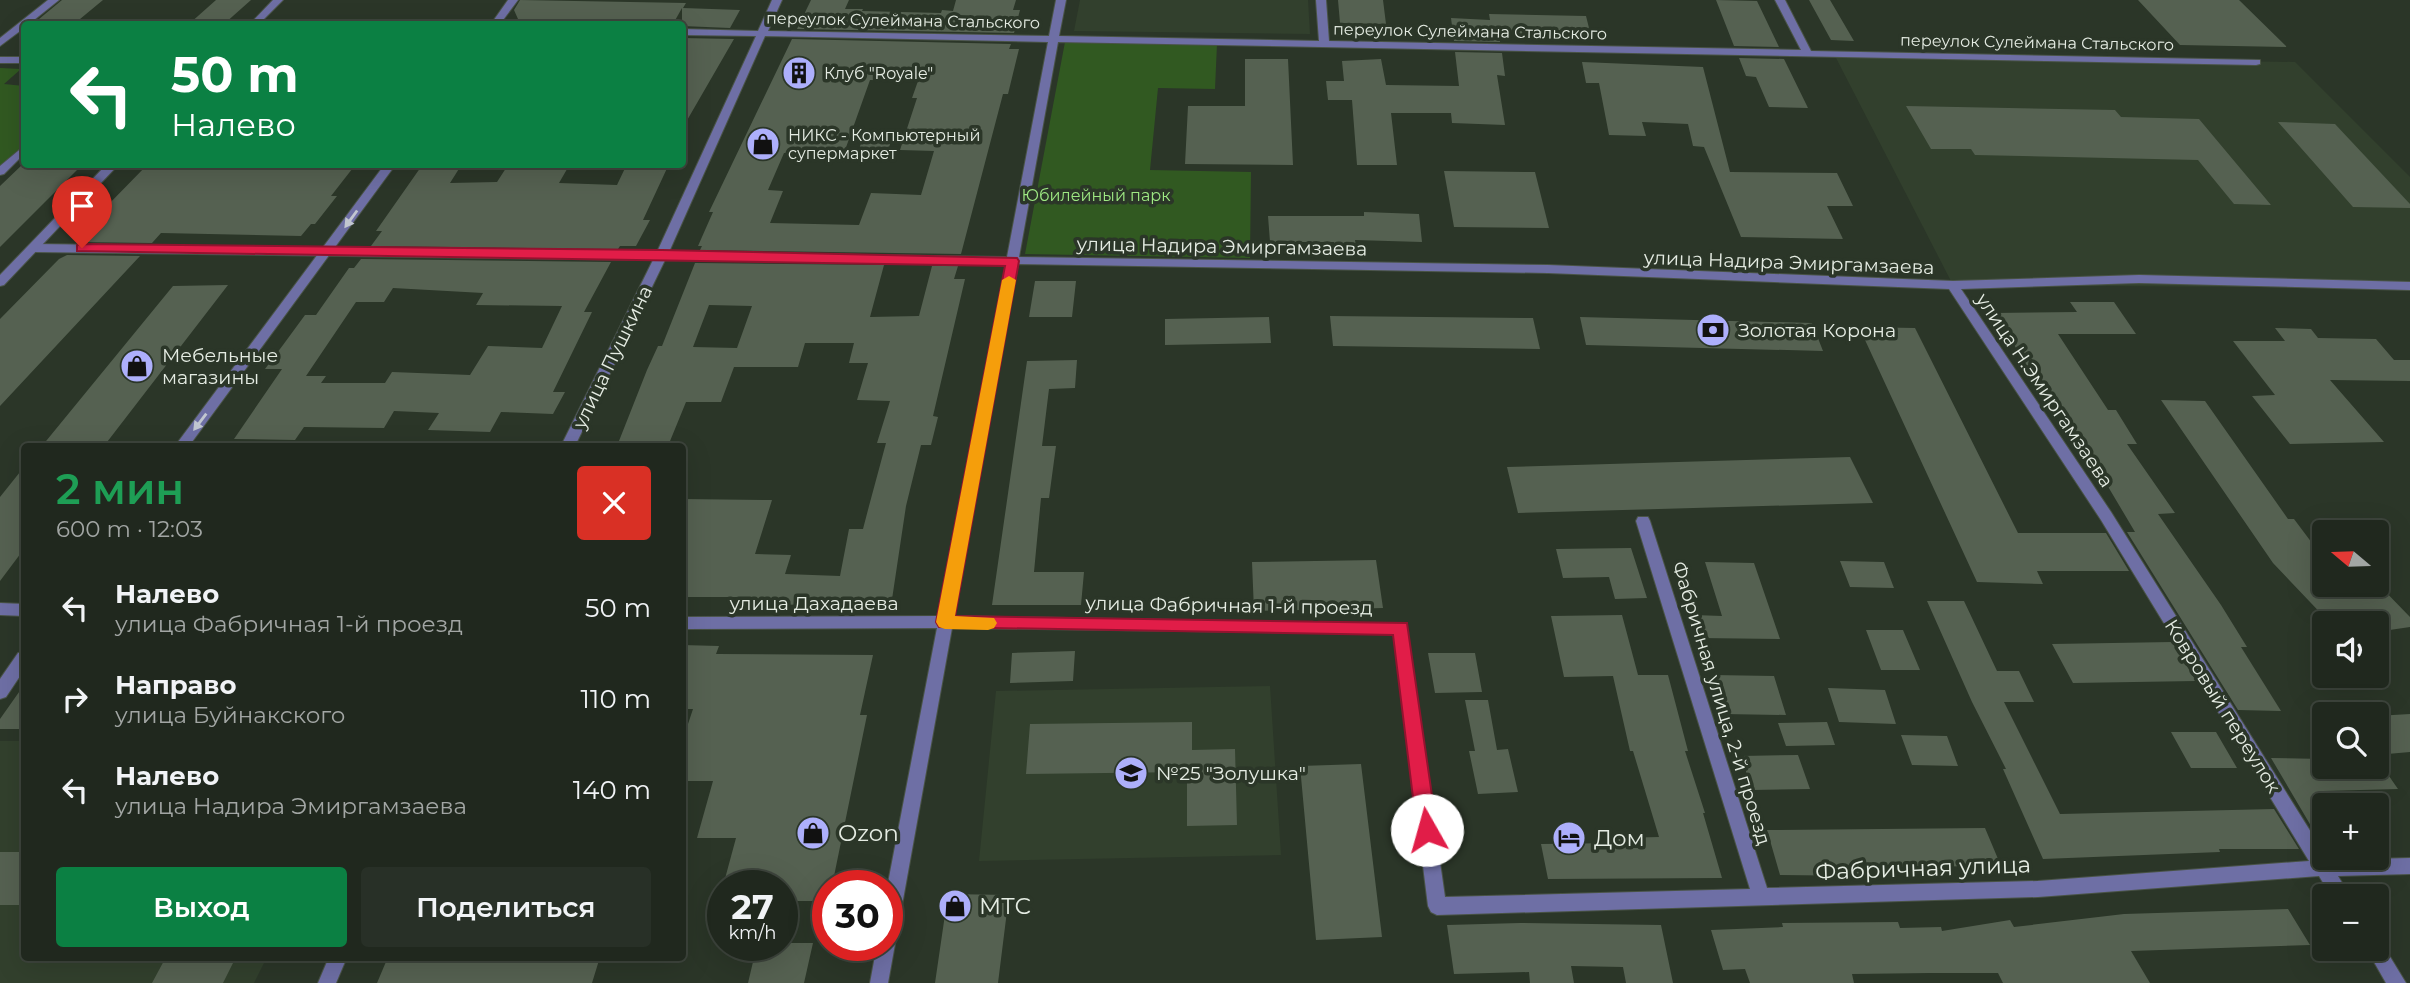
<!DOCTYPE html>
<html lang="ru">
<head>
<meta charset="utf-8">
<style>
	:root { --surface:#20281e; --page:#283027; --text:#f1f3f6; --muted:#a2a6a4; --line:#3d443c; --accent:#0b8043 }
	body { margin:0; font-family:Montserrat,sans-serif; background:var(--page); color:var(--text); height:100vh; display:flex; flex-direction:column; font-size:26px; white-space:nowrap }
	* { box-sizing:border-box; margin:0 }
	p { font-size:23px; color:var(--muted) }
	.icon { flex:none; width:38px; height:38px; fill:none; stroke:currentColor; stroke-width:2; stroke-linecap:round; stroke-linejoin:round }
	.map { position:relative; flex:1; overflow:hidden }
	.side { position:absolute; left:21px; top:443px; width:665px; height:518px; display:flex; flex-direction:column; background:var(--surface); border-radius:7px; box-shadow:0 7px 28px #0002,0 0 0 2px var(--line) }
	.side>* { flex:none }
	.guide { position:absolute; left:21px; top:21px; width:665px; height:147px; border-radius:7px; box-shadow:0 7px 28px #0002,0 0 0 2px var(--line); background:#0b8043; color:#fff; overflow:hidden }
	.needle { width:46px; rotate:289deg }
	.fabs { position:absolute; left:2312px; top:520px; display:grid; gap:14px }
	.fabs a { display:grid; place-items:center; width:77px; height:77px; border-radius:7px; background:var(--surface); box-shadow:0 7px 28px #0002,0 0 0 2px var(--line); font-size:35px }
	.speed { position:absolute; left:707px; top:870px; display:flex; gap:14px; font-size:35px; font-weight:700; text-align:center }
	.speed>* { display:grid; place-content:center; width:91px; height:91px; border-radius:50%; background:var(--surface); box-shadow:0 7px 28px #0002,0 0 0 2px var(--line); line-height:1 }
	.speed small { font-size:18px; font-weight:400 }
	.speed .limit { border:10px solid #d22; background:#fff; color:#111 }
	.pin { position:absolute; display:grid; place-items:center; width:60px; height:60px; color:#fff; margin:-72px -30px; border-radius:50% 50% 50% 0; rotate:-45deg; box-shadow:0 0 7px #0007 }
	.pin .icon { rotate:45deg }
	.me { position:absolute; width:77px; margin:-38px; rotate:353deg; stroke-linejoin:round; filter:drop-shadow(0 0 5px #0008) }
	.turn { display:flex; align-items:center; gap:24px; height:147px; padding:0 35px; font-size:32px }
	.turn .icon { width:91px; height:91px; stroke-width:2.5 }
	.turn b { display:block; font-size:49px; line-height:60px }
	.round { display:grid; place-items:center; flex:none; width:74px; height:74px; border-radius:7px; background:var(--page) }
	.headline { display:flex; align-items:center; justify-content:space-between; height:119px; padding:0 35px }
	h1 { font-size:42px; font-weight:600; line-height:52px; color:#1e9e55 }
	.action { display:flex; gap:14px; margin-top:auto; padding:14px 35px }
	.action a { flex:1; height:80px; border-radius:7px; background:var(--accent); color:#fff; font-size:28px; font-weight:600; line-height:80px; text-align:center }
	.action a+a { background:var(--page); color:var(--text) }
	ul { padding:0; list-style:none }
	li { display:flex; align-items:center; gap:21px; height:91px; padding:0 35px }
	li div { flex:1 }
	li b { display:block; font-size:26px }
	li em { font-style:normal }
	.map>svg:first-child { display:block }
	.built { fill:#32402d }
	.green { fill:#315921 }
	.building { fill:#556151; fill-rule:evenodd }
	.lines { fill:none; stroke-linecap:round; stroke-linejoin:round }
	.pedestrian-casing { stroke:#495346; stroke-width:2 }
	.minor-casing { stroke:#495346; stroke-width:2 }
	.tertiary-casing { stroke:#495346; stroke-width:2 }
	.pedestrian { fill:#6e6fa5; fill-rule:evenodd }
	.minor { fill:#6e6fa5; fill-rule:evenodd }
	.tertiary { fill:#6e6fa5; fill-rule:evenodd }
	.oneway { fill:#c1c6d0 }
	.route { fill:#e11d48; stroke:#92132f; stroke-width:2 }
	.slow { fill:#f59e0b }
	.labels { text-anchor:middle; stroke-width:7; stroke-linejoin:round; paint-order:stroke }
	.far-street-label { font-size:16px; fill:#e5ece3; stroke:#2b3628 }
	.far-poi-label { font-size:16px; fill:#e5ece3; stroke:#2b3628; text-anchor:start }
	.far-park-label { font-size:16px; fill:#9ee983; stroke:#2b3628 }
	.street-label { font-size:19px; fill:#e5ece3; stroke:#2b3628 }
	.poi-label { font-size:19px; fill:#e5ece3; stroke:#2b3628; text-anchor:start }
	.near-poi-label { font-size:23px; fill:#e5ece3; stroke:#2b3628; text-anchor:start }
	.near-street-label { font-size:23px; fill:#e5ece3; stroke:#2b3628 }
</style>
</head>
<body>
<div class="map">
<svg width="2410" height="983" viewBox="0 0 2410 983">
	<rect width="100%" height="100%" fill="#2b3628"/>
	<path class="built" d="M1080,0h228l2,34 -236,-3z
		M1834,54l461,8 115,115v111l-457,-3z
		M1270,686l11,169 -302,6 17,-170z
		M0,741h24v216h243l-13,26h-254z"/>
	<path class="green" d="M1065,42l152,2 -2,45 -57,-1 -8,82 101,2 -1,86 -225,-4z
		M0,68l21,1 -17,15 20,2v61l-24,22z"/>
	<path class="building" d="M62,0h41l-29,24h-41z
		M216,0h35l-27,24h-35z
		M520,0l166,3 -3,5 57,2 -10,18 -48,-2v-18l-9,16 -155,-5 -4,-9z
		M811,0h38l-4,9h18l-1,2 79,2 1,-3 11,1 3,-11h60l-3,10h7l-6,23 -217,-4z
		M1338,0h45l3,24 -46,-1z
		M1716,0l41,1 22,46 -45,-1z
		M1809,0h21l24,41 -23,-1z
		M2138,0h101l48,47 -107,-2z
		M1489,14l97,2 5,20 -92,-2 1,8 -46,-1 -3,-23 39,2z
		M682,38l52,1 -52,90z
		M792,39l219,5 -2,5h10l-11,45h-5l-42,160 -261,-4 2,-4h-4l15,-34h-4zM870,80l48,1 -6,17h5l-17,52 34,1 -13,44 -50,-2 -12,32 -89,-2 13,-32 -15,-1 16,-37h60z
		M1455,52l47,1 3,23 -8,-1 8,50 -53,-2 -1,-10h-60l6,52h-40l-5,-65h-24l-2,-19h18l-2,-20 39,-2 5,26 73,1z
		M1739,58l45,1 24,49 -39,-1 -13,-30 -10,-1z
		M1245,59h43l5,106 -108,-1 3,-58h57z
		M1582,62l121,5 27,105 107,1 16,33h-26l16,33 -102,-2 -37,-90 -11,-1 -5,-22 -46,-2 4,14 -37,-1 -10,-52h-13z
		M1906,106l209,4 6,7 78,2 72,86 -37,-1 -36,-44 -223,-5 -4,-6h-40z
		M2278,122l57,2 75,80v4l-57,-1z
		M862,140h29l-5,19h-30z
		M23,164h60l-83,83v-61z
		M148,164h208l-25,32h6l-22,28h-4l-10,12 -140,-3 -9,10 -73,-1 32,-34h-6z
		M423,164h39l-12,19 47,-1 11,-17 62,-1 -11,19 58,2 10,-21h42l-26,56h7l-14,26h-16l-2,3 -247,-3 11,-15h-6z
		M1444,171l91,1 14,56 -95,-1z
		M1364,212l55,2 3,28 -67,-2 1,8h-22v-6h-64l-2,-26h96z
		M67,255l73,1 -140,150v-87l59,-60z
		M361,259l250,3 -27,50h8l-39,80h12l-12,22 -52,-2 -11,20 -62,-2 11,-17 -45,-2 -10,17 -80,-1 -9,13 -61,-1 48,-70h-17l18,-24 22,-30h11l33,-47h5zM393,288l90,5 -7,12 86,1 -20,42 -54,-2 -18,29 -78,-3 -7,11h-64l5,-7h-20l50,-74h28z
		M695,263l189,2 -14,52 49,-1 13,-50h26l-4,13h11l-32,137 5,1 -7,28h-10l-15,61 -15,100 -147,-2 2,-7h-64v-98l90,1 -17,54 36,1 -6,19 55,2 9,-47h14l6,-23 17,-63h-9l13,-42 -33,-1 11,-37h-19l5,-20h-49l-7,24h-64l-13,35h-35l-18,44h-51l30,-76 11,-24h4zM709,305l43,1 -15,42 -44,-1z
		M1035,281h41l-4,36h-43z
		M228,285l-124,161h-62l131,-160z
		M2070,302h44l22,32h-78l50,76h8l21,34h-10l48,69 -17,1 63,91 26,42h-6l40,64 -43,-1 -111,-178h8l-79,-133h-8l-54,-86 83,-1z
		M1330,316l203,2 7,31 -207,-3z
		M1269,317l2,26 -106,2v-26z
		M1580,317l232,6 11,28 -237,-6z
		M1859,327l56,1 103,205h88l23,38h-92l6,13 -66,-2z
		M2275,328l36,1 7,9 58,1 18,21h16v21l-80,-1 54,62 -94,2 -38,-48 23,-1 -42,-54h52z
		M1077,360l-2,28 -26,1 -7,57h14l-7,52h-8l-7,74h50l-3,33h-89l35,-244z
		M2161,400l44,1 83,118h6l30,40v25h54l32,33v10l-34,5v-9h-46l-57,-60z
		M1850,457l23,46 -355,10 -11,-46z
		M24,467v82l-24,32v-84z
		M1631,548l16,50 -32,1 -6,-22 -46,1 -7,-29z
		M1376,560l7,48 -129,3 -2,-49z
		M1840,561l44,1 10,26 -44,-1z
		M1705,562l49,1 26,76 -80,-1 -6,-23 28,1z
		M1927,601h37l33,70h22l15,31h-30l56,112 214,-5 25,40h-80l1,3 -177,7 -40,-90h3l-34,-67z
		M1622,615l16,60h30l20,76h-3l20,62h-2l19,65 -174,1 -7,-35 78,-1 -1,-5 41,-1 -26,-86h-3l-17,-75 -49,1 -13,-61z
		M1866,630h37l17,40h-39z
		M2172,642l24,39 -123,2 -21,-39z
		M682,645l37,1 -3,8 157,1 -13,60h7l-35,171h-4v15h-46v-15h-59l13,-48h-39l16,-57h-31v-39l11,-33h-11z
		M1075,651l-2,30 -63,2 2,-30z
		M1428,653h47l7,39 -47,1z
		M1713,675l61,1 12,39 -62,-1z
		M24,685v44h-24v-10z
		M1828,688l57,2 11,34 -57,-2z
		M1465,700h23l9,50 11,-1 10,43 -40,2 -9,-43h6z
		M2410,714v38l-34,3v-39z
		M1192,722v28l43,-1 2,76 -50,1v-54l-161,2 4,-50z
		M1827,722l8,23 -49,1 -8,-23z
		M2171,732h45l21,36h-46z
		M1901,735l46,1 11,30 -46,-1z
		M1798,755l12,34 -58,1 -11,-34z
		M2271,758l53,1v7h58l16,23 -74,2v57z
		M1361,764l21,173 -66,3 -16,-174z
		M1985,828l16,38 -133,1 3,9 -91,-1 -13,-45z
		M0,852h24v53h-24z
		M948,894l61,1 -11,88h-63z
		M2288,909l22,36 -179,6 19,32h-147l-5,-10h-68l-78,1 2,9h-104l-5,-14 -22,1 -12,-40 72,-3 -1,-4 116,-1 2,6 41,-1 1,4 68,-11 4,7 110,-13z
		M1520,923l141,2 12,58h-47l-3,-16 -52,-1 3,17h-44l-1,-11 -75,2 -7,-49z
		M782,943h31l-9,40h-56l9,-38z
		M166,957h70l-13,26h-71z
		M388,957h212l-8,26h-215z"/>
	<g class="lines">
		<defs>
			<path id="pedestrian" d="M48,0h11l-30,24h-5v4l-24,18v-8z"/>
			<path id="minor" d="M772,0h10l-14,31 281,5 7,-36h10l-7,36 260,5 -3,-41h10l3,41 472,9 -26,-50h10l26,51 449,9v4l-4,1 -1198,-23 -39,215 529,8 405,16 186,-6 271,7v8l-271,-7 -178,6 150,223 213,341v5l4,2 82,-2v16l-72,2 12,20h-19l-12,-20 -281,21 -601,18 -6,-3 -3,-6 -34,-272 -442,-6 -64,355h-18l7,-38h10v-57l50,-260 -255,1v-12l257,-1 67,-352 -341,-4 -90,186h-14l92,-186 -619,-8 -6,-4 6,-4 623,8 99,-216 -74,-1v-6l76,2zM765,36l283,6 -41,215 -338,-5zM1018,264l530,9 401,16 152,231 208,341 -271,20 -271,7 -117,-367 -2,-4h-10l-2,4 114,368 -305,8 -39,-273 -452,-8z
				M255,21h50l5,3h-60z
				M24,146v8l-20,20 -4,1v-9z
				M0,603l24,1v12l-24,-1z
				M2376,940l5,2 25,41h-20l-20,-35h10z
				M329,957h18l-11,26h-18z"/>
			<path id="tertiary" d="M273,0h10l-24,24h-9z
				M508,0h10l-18,24h-9z
				M0,57h24v6h-24z
				M107,164h12l-115,121 -4,1v-11z
				M385,164h11l-207,282h-14z
				M24,652v18l-18,27 -6,2v-20l18,-26z"/>
		</defs>
		<use href="#pedestrian" class="pedestrian-casing"/>
		<use href="#minor" class="minor-casing"/>
		<use href="#tertiary" class="tertiary-casing"/>
		<use href="#pedestrian" class="pedestrian"/>
		<use href="#minor" class="minor"/>
		<use href="#tertiary" class="tertiary"/>
	</g>
	<defs><path id="oneway-solid" d="M-6-.8H1V-3.2L6.5 0L1 3.2V.8H-6Z" transform="scale(1.75)"/></defs>
	<g class="oneway">
		<use href="#oneway-solid" transform="translate(351 219) rotate(126)"/>
		<use href="#oneway-solid" transform="translate(200 422) rotate(127)"/>
	</g>
	<path class="route" d="M82,244l580,6 355,8 2,3 -64,355 452,7 30,207 -3,7 -7,2 -7,-2 -3,-7 -24,-195 -454,-8 -3,-5 69,-356 -928,-15v-6z"/>
	<path class="slow" d="M1009,276l7,4 -61,336 39,2 3,5 -3,5 -6,2 -43,-1 -6,-2 -3,-5 66,-342z"/>
	<defs>
		<symbol id="building-disc" viewBox="-11 -11 22 22"><circle r="9.5" fill="#adaffb" stroke="#2b3628"/><path d="M-4-6H4V6H1V3H-1V6H-4ZM-2.5-4.3h1.7v1.8h-1.7ZM.8-4.3h1.7v1.8H.8ZM-2.5-1h1.7V.8h-1.7ZM.8-1h1.7V.8H.8Z" fill="#111"/></symbol>
		<symbol id="shop-disc" viewBox="-11 -11 22 22"><circle r="9.5" fill="#adaffb" stroke="#2b3628"/><path d="M-5-2.5h2.3a2.7 3.5 0 0 1 5.4 0H5L5.5 6h-11ZM-1.5-2.5h3a1.5 2.3 0 0 0-3 0Z" fill="#111"/></symbol>
		<symbol id="bank-disc" viewBox="-11 -11 22 22"><circle r="9.5" fill="#adaffb" stroke="#2b3628"/><path d="M-6-4H6V4H-6ZM0-2.3a2.3 2.3 0 1 0 0 4.6a2.3 2.3 0 1 0 0-4.6Z" fill="#111"/></symbol>
		<symbol id="school-disc" viewBox="-11 -11 22 22"><circle r="9.5" fill="#adaffb" stroke="#2b3628"/><path d="M0-5L7-2L0 1L-7-2ZM-4 1L0 2.5L4 1V4Q0 6-4 4Z" fill="#111"/></symbol>
		<symbol id="hotel-disc" viewBox="-11 -11 22 22"><circle r="9.5" fill="#adaffb" stroke="#2b3628"/><path d="M-6-4.5h1.5V1H6V5H4.5V3h-9V5H-6ZM-4 0a1.8 1.8 0 1 1 3.6 0ZM.5 0V-2.5h3Q6-2.5 6 0Z" fill="#111"/></symbol>
	</defs>
	<g fill-rule="evenodd">
		<use href="#building-disc" x="780" y="54" width="38" height="38"/>
		<use href="#shop-disc" x="744" y="125" width="38" height="38"/>
		<use href="#bank-disc" x="1694" y="311" width="38" height="38"/>
		<use href="#shop-disc" x="118" y="347" width="38" height="38"/>
		<use href="#school-disc" x="1112" y="754" width="38" height="38"/>
		<use href="#shop-disc" x="794" y="814" width="38" height="38"/>
		<use href="#hotel-disc" x="1550" y="819" width="38" height="38"/>
		<use href="#shop-disc" x="936" y="887" width="38" height="38"/>
	</g>
	<g class="labels">
		<g class="far-street-label">
			<text transform="translate(903 20) rotate(1)" y="6">переулок Сулеймана Стальского</text>
			<text transform="translate(1470 31) rotate(1)" y="6">переулок Сулеймана Стальского</text>
			<text transform="translate(2037 42) rotate(1)" y="6">переулок Сулеймана Стальского</text>
		</g>
		<g class="far-poi-label">
			<text x="824" y="79">Клуб "Royale"</text>
			<text x="788" y="141">НИКС - Компьютерный<tspan x="788" dy="18">супермаркет</tspan></text>
		</g>
		<g class="far-park-label">
			<text x="1096" y="201">Юбилейный парк</text>
		</g>
		<g class="street-label">
			<text transform="translate(1222 246) rotate(1)" y="7">улица Надира Эмиргамзаева</text>
			<text transform="translate(1789 262) rotate(2)" y="7">улица Надира Эмиргамзаева</text>
			<text transform="translate(612 357) rotate(-64)" y="7">улица Пушкина</text>
			<text transform="translate(2045 390) rotate(56)" y="7">улица Н.Эмиргамзаева</text>
			<text x="814" y="610">улица Дахадаева</text>
			<text transform="translate(1229 605) rotate(1)" y="7">улица Фабричная 1-й проезд</text>
			<text transform="translate(1722 703) rotate(73)" y="7">Фабричная улица, 2-й проезд</text>
			<text transform="translate(2223 706) rotate(58)" y="7">Ковровый переулок</text>
		</g>
		<g class="poi-label">
			<text x="1738" y="337">Золотая Корона</text>
			<text x="162" y="362">Мебельные<tspan x="162" dy="22">магазины</tspan></text>
			<text x="1156" y="780">№25 "Золушка"</text>
		</g>
		<g class="near-poi-label">
			<text x="838" y="841">Ozon</text>
			<text x="1594" y="846">Дом</text>
			<text x="979" y="914">МТС</text>
		</g>
		<g class="near-street-label">
			<text transform="translate(1923 868) rotate(-2)" y="8">Фабричная улица</text>
		</g>
	</g>
</svg>
<div class="fabs">
<a><svg class="needle" viewBox="-14 -14 28 28"><path d="M0-13l5 13h-10z" fill="#e53935"/><path d="M0 13l5-13h-10z" fill="#a2a6a4"/></svg></a>
<a><svg class="icon" aria-label="sound" viewBox="0 0 24 24"><path d="M4 9h4l5-4v14l-5-4H4zM17 9q2 3 0 6"/></svg></a>
<a><svg class="icon" aria-label="search" viewBox="0 0 24 24"><circle cx="10" cy="10" r="6"/><path d="M15 15l6 6"/></svg></a>
<a>+</a>
<a>−</a>
</div>
<div class="speed"><div>27<small>km/h</small></div><div class="limit">30</div></div>
<div class="pin" style="left:82px;top:248px;background:#d93025"><svg class="icon" aria-label="arrive" viewBox="0 0 24 24"><path d="M6 21V4h12l-3 4 3 4H6"/></svg></div>
<svg class="me" style="left:1427px;top:830px" viewBox="-20 -20 40 40"><circle r="19" fill="#fff"/><path d="M0-13L10 11 0 6-10 11z" fill="#e11d48"/></svg>
<div class="guide">
<div class="turn"><svg class="icon" aria-label="left" viewBox="0 0 24 24"><path d="M17 20v-9H6M10 6l-5 5 5 5"/></svg><div><b>50 m</b>Налево</div></div>
</div>
<section class="side">
<div class="headline"><div><h1>2 мин</h1><p>600 m · 12:03</p></div><a class="round" style="background:#d93025;color:#fff"><svg class="icon" aria-label="close" viewBox="0 0 24 24"><path d="M6 6l12 12M18 6L6 18"/></svg></a></div>
<ul>
<li><svg class="icon" aria-label="left" viewBox="0 0 24 24"><path d="M17 20v-9H6M10 6l-5 5 5 5"/></svg><div><b>Налево</b><p>улица Фабричная 1-й проезд</p></div><em>50 m</em></li>
<li><svg class="icon" aria-label="right" viewBox="0 0 24 24"><path d="M7 20v-9h11M14 6l5 5-5 5"/></svg><div><b>Направо</b><p>улица Буйнакского</p></div><em>110 m</em></li>
<li><svg class="icon" aria-label="left" viewBox="0 0 24 24"><path d="M17 20v-9H6M10 6l-5 5 5 5"/></svg><div><b>Налево</b><p>улица Надира Эмиргамзаева</p></div><em>140 m</em></li>
</ul>
<div class="action"><a>Выход</a><a>Поделиться</a></div>
</section>
</div>
</body>
</html>
